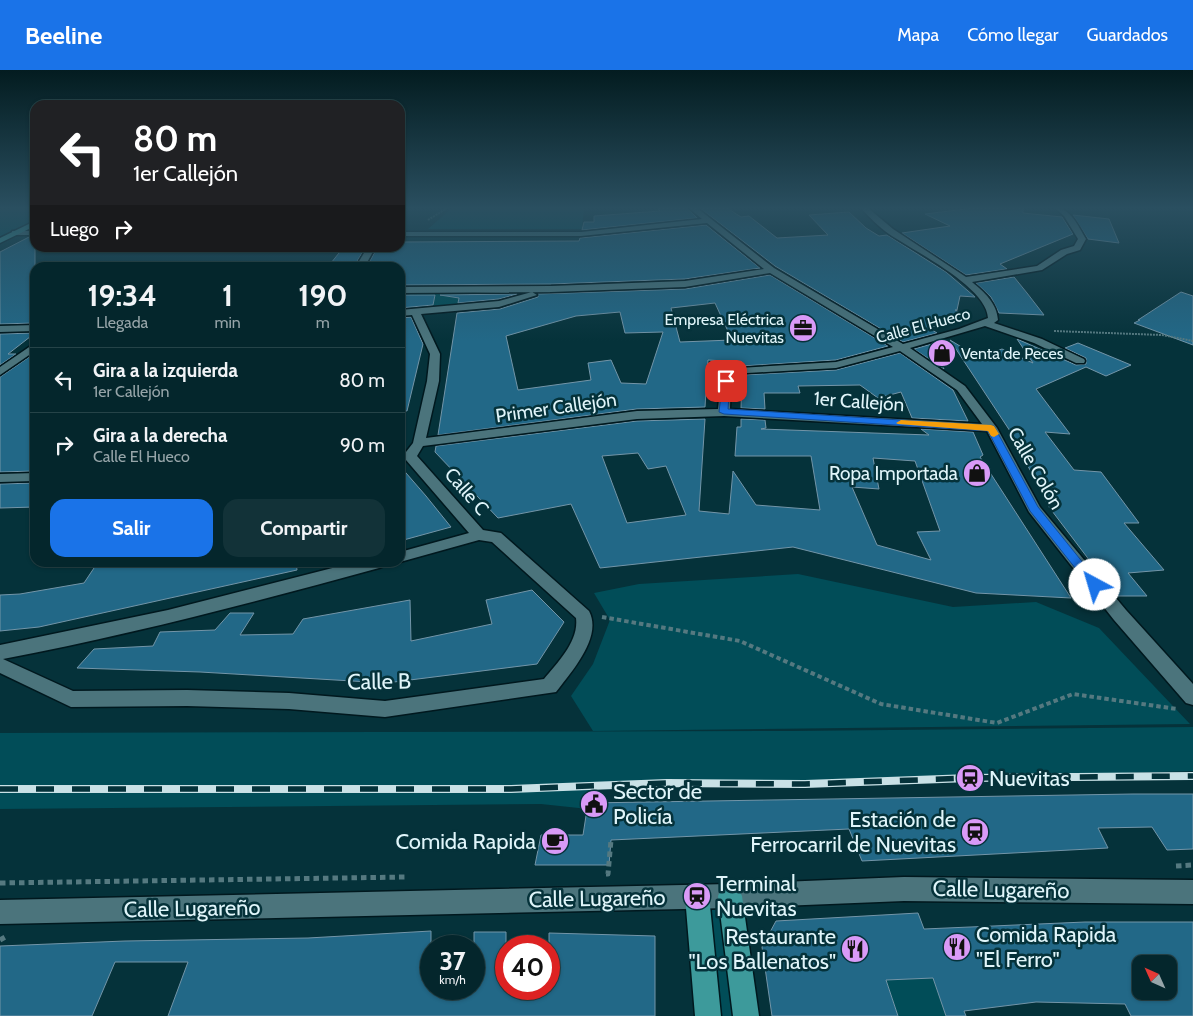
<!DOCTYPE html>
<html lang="es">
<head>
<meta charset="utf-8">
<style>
	:root { --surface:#04262c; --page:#123238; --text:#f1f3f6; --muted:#97a5a9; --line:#254348; --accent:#1a73e8 }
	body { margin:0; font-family:Cabin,sans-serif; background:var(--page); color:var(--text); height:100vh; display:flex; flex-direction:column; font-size:19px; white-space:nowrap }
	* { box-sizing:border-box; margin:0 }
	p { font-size:16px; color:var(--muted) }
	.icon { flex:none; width:28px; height:28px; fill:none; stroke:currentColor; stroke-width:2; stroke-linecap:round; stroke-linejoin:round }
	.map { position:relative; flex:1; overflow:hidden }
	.drawer { position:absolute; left:30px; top:192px; width:375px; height:305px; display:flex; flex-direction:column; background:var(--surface); border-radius:15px; box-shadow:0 1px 4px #0004,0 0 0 1px var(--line) }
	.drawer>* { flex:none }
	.guide { position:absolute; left:30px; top:30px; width:375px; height:152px; border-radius:15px; box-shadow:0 1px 4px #0004,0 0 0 1px var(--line); background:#202124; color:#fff; overflow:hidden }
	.needle { width:32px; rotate:315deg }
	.buttons { position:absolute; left:1132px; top:885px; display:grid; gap:10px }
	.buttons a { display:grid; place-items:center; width:45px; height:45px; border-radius:10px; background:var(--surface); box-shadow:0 1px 4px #0004,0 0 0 1px var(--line); font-size:25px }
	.speed { position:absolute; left:420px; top:865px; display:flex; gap:10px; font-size:25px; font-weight:700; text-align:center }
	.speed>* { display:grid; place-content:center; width:65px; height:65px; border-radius:50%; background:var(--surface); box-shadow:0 1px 4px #0004,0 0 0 1px var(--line); line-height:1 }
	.speed small { font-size:12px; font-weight:400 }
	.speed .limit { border:8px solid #d22; background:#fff; color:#111 }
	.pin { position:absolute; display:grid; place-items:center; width:42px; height:42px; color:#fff; margin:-21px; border-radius:10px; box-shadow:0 2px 8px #0006 }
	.me { position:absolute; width:55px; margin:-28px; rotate:321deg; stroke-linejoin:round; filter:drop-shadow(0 0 4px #0008) }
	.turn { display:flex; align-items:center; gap:18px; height:105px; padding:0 20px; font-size:22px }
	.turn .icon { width:65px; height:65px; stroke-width:2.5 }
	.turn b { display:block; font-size:35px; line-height:42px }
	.then { display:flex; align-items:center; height:48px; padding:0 20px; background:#0003; gap:10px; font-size:19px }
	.eta { display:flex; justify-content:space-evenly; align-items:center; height:85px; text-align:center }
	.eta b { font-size:30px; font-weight:700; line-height:35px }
	.cta { display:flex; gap:10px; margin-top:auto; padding:10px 20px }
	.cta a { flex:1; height:58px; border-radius:15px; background:var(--accent); color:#fff; font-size:20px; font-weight:700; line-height:58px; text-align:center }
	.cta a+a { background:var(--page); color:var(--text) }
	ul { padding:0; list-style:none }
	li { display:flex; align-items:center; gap:15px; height:65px; padding:0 20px; border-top:1px solid var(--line) }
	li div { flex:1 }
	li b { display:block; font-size:19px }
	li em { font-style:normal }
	header { display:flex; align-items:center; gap:30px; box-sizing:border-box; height:70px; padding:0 25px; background:var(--accent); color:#fff }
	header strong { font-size:24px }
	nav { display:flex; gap:28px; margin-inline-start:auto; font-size:18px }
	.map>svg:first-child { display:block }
	.green { fill:#014d58 }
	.building { fill:#226887; stroke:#7395a8; fill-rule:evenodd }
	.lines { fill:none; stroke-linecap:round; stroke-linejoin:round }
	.minor-casing { stroke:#00181e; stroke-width:3 }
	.major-casing { stroke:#00181e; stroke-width:3 }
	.path-far2 { stroke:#557980; stroke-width:2; stroke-dasharray:2 1; stroke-linecap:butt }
	.path-far1 { stroke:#557980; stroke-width:4; stroke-dasharray:4.5 3; stroke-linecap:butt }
	.path { stroke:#557980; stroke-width:5; stroke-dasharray:5.5 4; stroke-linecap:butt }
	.minor { fill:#4b747c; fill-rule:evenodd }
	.major { fill:#3d9a9b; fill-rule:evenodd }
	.rail-casing { stroke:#c9e1e6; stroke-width:8 }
	.rail { stroke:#05323a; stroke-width:5.5; stroke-dasharray:18; stroke-linecap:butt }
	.route { fill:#1a73e8; stroke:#114b97 }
	.slow { fill:#f59e0b }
	.labels { text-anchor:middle; stroke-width:5; stroke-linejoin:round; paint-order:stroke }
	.far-poi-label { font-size:16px; fill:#e0f5fa; stroke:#05323a; text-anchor:end }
	.far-street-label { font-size:16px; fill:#e0f5fa; stroke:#05323a }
	.street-label { font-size:19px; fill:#e0f5fa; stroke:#05323a }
	.poi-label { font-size:19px; fill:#e0f5fa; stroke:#05323a; text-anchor:end }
	.near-street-label { font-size:22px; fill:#e0f5fa; stroke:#05323a }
	.near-poi-label { font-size:22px; fill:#e0f5fa; stroke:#05323a; text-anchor:start }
</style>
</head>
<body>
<header>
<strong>Beeline</strong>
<nav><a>Mapa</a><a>Cómo llegar</a><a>Guardados</a></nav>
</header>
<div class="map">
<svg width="1193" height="946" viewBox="0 0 1193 946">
	<rect width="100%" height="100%" fill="#05323a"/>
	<path class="green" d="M10,138h25v12l-35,17v-27z
		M452,138h132l-2,21h-154z
		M411,222h86l-3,9 -94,9z
		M798,504l155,33 83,-5 63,26 91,96 -597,7 -22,-35 22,-32 17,-44 -16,-27 45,-9z
		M1193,657v44l-598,17 -7,21 -47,-5 -541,5v-76l790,-2z
		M697,826h33l16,120h-38z
		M933,908l13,38h-48l-12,-36z"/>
	<path class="building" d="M657,138h30l10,10 -115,12 2,-8h10v-6l66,-5z
		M700,138h27l14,9 8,-1 28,22 51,-3 -19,-20 40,-3 17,16 13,8 8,-1 59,37 29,25 -15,-1 -3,14h-2l13,6 -39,12 8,5 -34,9 -128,-76z
		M974,138h49v5l39,4 11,17 -73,30 7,5 -41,6 -64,-42 48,-7 -25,-12z
		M1073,145l36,4 10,24 -31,-4z
		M706,155l54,43 -75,11 -134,5 -151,1v-17h-34l11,-20h23v-6l179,-1 1,-3z
		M29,167h6v86l-35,1v-72z
		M343,178h22l-12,20h-26z
		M770,205l118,71 -52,14 -94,6v-4l-34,-2 -3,47 -68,2 -199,26 19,-122 43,-4 38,-12v-3l147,-5zM715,233l17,37 -52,2 -9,-34zM620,242l5,21 38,-1 -17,52 -25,-1 -10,-23 -23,3 3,17 -73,10 -12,-54 70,-20z
		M1014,207l13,16 17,22 -45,-2 -8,-16 -15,-14z
		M1181,222l12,4v49l-59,-22 6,-3h-2z
		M517,224l-18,5 -41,4 1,-5 -19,-3z
		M400,225h35l-2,10 -33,3z
		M411,247l12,27 -16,67 -7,-1v-92z
		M35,263l-27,21h8l-16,11v-31z
		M1017,269l59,26 10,-1v-6l-21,-10 13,-5 53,22 -25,11 -20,-9 -50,22 34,45 -25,-2 29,38 27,2 38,51h-15l40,47 -36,3 19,23h-30l-5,-6 -63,-83 -39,-76 -60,-91 28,17 24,-8 31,14z
		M932,274l12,25 -30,-20z
		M35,283v118l-35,1v-95z
		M900,283l53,37 15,31 -56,-3 -11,-26 -23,6 -18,-13 -62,1 2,7h-36l1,16 -24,-1 1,-33 94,-5z
		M705,349l-6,92 30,3 4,-43 23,34 64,5 -9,-54h-76l2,-29h4v-8l24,1 1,8 -5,1 168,6 -8,-6 52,3 10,23 -3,2 91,141 -95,-5 -183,-46 -193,21 -29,-64 -73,14 -63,-66 1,-6 201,-25zM638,383l10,16 18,-3 20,49 -59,8 -25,-67zM873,388l42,3 25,70 -23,1 14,28 -54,-15 -25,-58 27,2z
		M400,396l26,30 25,31 -51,14z
		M35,413v24l-35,1v-24z
		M98,492h198l1,8 -258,57 -39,4v-36l20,-1 64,-11z
		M532,520l32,32 -27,42 -151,19 -186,-11 -123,-4 17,-19 59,-3 7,-14 55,-2 15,-17h24l-14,22 53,-1 10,-15 107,-19 1,41 81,-17 -6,-24z
		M1133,724h60v55l-26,1 -15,-23 -54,1 10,20 -246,13 -13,-32 -238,11 -2,25h-74l6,-30h42l5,-32z
		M918,843l6,16 161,-7h108v94h-62l-6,-12 -89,-2 -72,9 2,5h-20l-13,-38 -47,2 12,36h-126l-10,-69 14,-26zM1141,894h28v27h-28z
		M431,861v58h43v-57h32v57h43v-56l106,3v80h-487l20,-54h-73l-23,54h-92v-70l125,-5 183,-3z"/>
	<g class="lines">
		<defs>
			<path id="minor" d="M689,138h8l77,60 129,76 56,-15 29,-11c-1,-31 -74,-67 -99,-84 -10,-7 -20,-17 -28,-26h7l25,21 73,48 71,-11 24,-16 13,-4 4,-7 -14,-23 -9,-8c16,0 23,18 31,31l-6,11 -13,4 -25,16 -70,12c12,10 25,21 26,38l-4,3 48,16 42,20 1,2 -1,2h-8l-42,-20 -49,-17 -75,22 55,38 32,42 43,79 86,103 67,74v21l-7,-2 -72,-83 -85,-108 -42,-81 -263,-15 -87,3 -214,27 -6,10 66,74 18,3 88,78c14,26 -18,61 -33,81l-171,25 -96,-8 -102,-3 -116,1 -71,-34v-28l168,-35 188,-48h30l-2,4 -5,2c-124,34 -249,67 -376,91l70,32 114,-1 102,3 96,8 159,-22c14,-17 35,-38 32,-61l-84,-76 -13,-2 -79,22v-10l69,-19 -63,-73h-6v-8h6l7,-9 14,-62 3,-27 -18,-39 -12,1v-6l99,-9 33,-9 5,3 -38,12 -78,7 19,40 -1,27 -13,57 211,-27 81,-2 4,-40 114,-7 57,-15 -123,-74 -85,14 -134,5 -151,1v-6l151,-1 134,-5 79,-12 -57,-46 -126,13h-181v-4h181l121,-13zM900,281l57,39 25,34 -252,-15 1,-35 105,-6z
				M12,161h23v4h-23z
				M367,178h8l-11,20h-9z
				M35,255v6l-35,1v-6z
				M35,273v8l-35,24v-8z
				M35,403v8l-35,1v-8z
				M904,807l289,3v24l-289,-3 -174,7 -730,16v-24l730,-16z"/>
			<path id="major" d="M35,151v5l-35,17v-5z
				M697,814l8,4 4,8 12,120h-26l-10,-120 4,-8z
				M730,814l8,4 4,8 17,120h-26l-15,-120 4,-8z"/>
		</defs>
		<use href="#minor" class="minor-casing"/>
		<use href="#major" class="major-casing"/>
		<path class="path-far2" d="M428,150l19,-12
			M1054,261l108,4 31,6"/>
		<path class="path-far1" d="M602,547l138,24 141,63 116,19 76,-29 104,15"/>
		<path class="path" d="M1176,796l17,-1
			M606,804h2l3,-34
			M0,813l407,-6
			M0,870l7,-4"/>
		<use href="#minor" class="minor"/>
		<use href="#major" class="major"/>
		<defs>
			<path id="rail" d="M0,719h511l156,-6 138,1 165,-6 223,-2"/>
		</defs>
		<use href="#rail" class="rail-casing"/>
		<use href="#rail" class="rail"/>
	</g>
	<linearGradient id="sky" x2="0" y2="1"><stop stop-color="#031c20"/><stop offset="0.51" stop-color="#2a4f60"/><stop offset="1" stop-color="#2a4f60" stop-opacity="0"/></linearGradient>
	<rect width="1193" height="271" fill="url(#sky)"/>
	<path class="route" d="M723,309l7,2 -2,28 266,17 44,81 63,78 -2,3h-8l-61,-77 -42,-80 -264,-17 -5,-2z"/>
	<path class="slow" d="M901,350l90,5 3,1 5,8 -5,3 -3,-1 -3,-5 -90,-7 -2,-1z"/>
	<defs>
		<symbol id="office-disc" viewBox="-11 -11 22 22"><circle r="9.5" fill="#d99af7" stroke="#05323a"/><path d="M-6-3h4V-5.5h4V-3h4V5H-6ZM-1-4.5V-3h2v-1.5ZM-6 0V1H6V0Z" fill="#111"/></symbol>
		<symbol id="shop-disc" viewBox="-11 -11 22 22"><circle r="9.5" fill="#d99af7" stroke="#05323a"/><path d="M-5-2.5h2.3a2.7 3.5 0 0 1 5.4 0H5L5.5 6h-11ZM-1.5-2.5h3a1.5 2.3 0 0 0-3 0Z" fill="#111"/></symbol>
		<symbol id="station-disc" viewBox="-11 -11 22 22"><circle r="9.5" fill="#d99af7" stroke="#05323a"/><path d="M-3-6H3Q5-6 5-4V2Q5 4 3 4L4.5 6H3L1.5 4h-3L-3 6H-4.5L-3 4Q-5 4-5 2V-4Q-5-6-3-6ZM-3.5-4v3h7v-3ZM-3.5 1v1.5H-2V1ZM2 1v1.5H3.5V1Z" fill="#111"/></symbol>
		<symbol id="civic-disc" viewBox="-11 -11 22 22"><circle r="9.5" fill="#d99af7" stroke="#05323a"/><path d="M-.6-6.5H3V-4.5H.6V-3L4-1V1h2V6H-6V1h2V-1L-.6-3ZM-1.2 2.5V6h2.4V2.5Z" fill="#111"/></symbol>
		<symbol id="cafe-disc" viewBox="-11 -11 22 22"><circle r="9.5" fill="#d99af7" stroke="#05323a"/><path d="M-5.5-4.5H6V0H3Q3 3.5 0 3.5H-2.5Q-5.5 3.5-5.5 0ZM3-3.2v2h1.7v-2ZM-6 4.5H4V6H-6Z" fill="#111"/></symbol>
		<symbol id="restaurant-disc" viewBox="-11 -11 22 22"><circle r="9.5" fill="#d99af7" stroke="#05323a"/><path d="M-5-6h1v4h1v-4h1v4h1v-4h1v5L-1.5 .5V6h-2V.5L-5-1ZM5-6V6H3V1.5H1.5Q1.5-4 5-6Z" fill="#111"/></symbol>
	</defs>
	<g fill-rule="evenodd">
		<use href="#office-disc" x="787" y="242" width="32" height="32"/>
		<use href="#shop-disc" x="926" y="267" width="32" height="32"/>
		<use href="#shop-disc" x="961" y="387" width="32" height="32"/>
		<use href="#station-disc" x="954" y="692" width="32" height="32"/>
		<use href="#civic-disc" x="578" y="718" width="32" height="32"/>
		<use href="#station-disc" x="959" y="746" width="32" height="32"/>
		<use href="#cafe-disc" x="539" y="755" width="32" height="32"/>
		<use href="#station-disc" x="681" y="810" width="32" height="32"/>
		<use href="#restaurant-disc" x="941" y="861" width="32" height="32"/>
		<use href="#restaurant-disc" x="839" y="863" width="32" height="32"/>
	</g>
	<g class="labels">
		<g class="far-poi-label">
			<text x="784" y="255">Empresa Eléctrica<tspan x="784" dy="18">Nuevitas</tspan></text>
			<text x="961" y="289" text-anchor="start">Venta de Peces</text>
		</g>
		<g class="far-street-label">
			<text transform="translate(923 255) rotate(-15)" y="6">Calle El Hueco</text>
		</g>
		<g class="street-label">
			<text transform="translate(859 331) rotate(4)" y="7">1er Callejón</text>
			<text transform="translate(556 337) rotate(-8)" y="7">Primer Callejón</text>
			<text transform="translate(1036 398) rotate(60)" y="7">Calle Colón</text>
			<text transform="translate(467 421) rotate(49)" y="7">Calle C</text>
		</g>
		<g class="poi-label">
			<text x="958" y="410">Ropa Importada</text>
		</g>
		<g class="near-street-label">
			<text transform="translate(379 611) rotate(-1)" y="8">Calle B</text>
			<text transform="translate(1001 819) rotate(1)" y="8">Calle Lugareño</text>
			<text transform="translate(597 828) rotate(-1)" y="8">Calle Lugareño</text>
			<text transform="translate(192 838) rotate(-1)" y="8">Calle Lugareño</text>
		</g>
		<g class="near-poi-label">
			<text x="989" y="716">Nuevitas</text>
			<text x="613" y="729">Sector de<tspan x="613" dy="25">Policía</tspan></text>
			<text x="956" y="757" text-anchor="end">Estación de<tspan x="956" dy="25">Ferrocarril de Nuevitas</tspan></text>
			<text x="536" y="779" text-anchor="end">Comida Rapida</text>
			<text x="716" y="821">Terminal<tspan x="716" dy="25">Nuevitas</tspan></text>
			<text x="976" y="872">Comida Rapida<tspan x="976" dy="25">"El Ferro"</tspan></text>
			<text x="836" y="874" text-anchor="end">Restaurante<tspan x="836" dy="25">"Los Ballenatos"</tspan></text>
		</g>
	</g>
</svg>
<div class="buttons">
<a><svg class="needle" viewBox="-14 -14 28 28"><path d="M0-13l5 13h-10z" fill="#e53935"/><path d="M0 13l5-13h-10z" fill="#97a5a9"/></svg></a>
</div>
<div class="speed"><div>37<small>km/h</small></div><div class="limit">40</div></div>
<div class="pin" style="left:726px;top:311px;background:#d93025"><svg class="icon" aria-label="arrive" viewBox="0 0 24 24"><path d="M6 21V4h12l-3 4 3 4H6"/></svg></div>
<svg class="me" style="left:1095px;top:515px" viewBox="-20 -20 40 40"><circle r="19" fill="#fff"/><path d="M0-13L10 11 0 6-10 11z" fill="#1a73e8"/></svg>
<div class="guide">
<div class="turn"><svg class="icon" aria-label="left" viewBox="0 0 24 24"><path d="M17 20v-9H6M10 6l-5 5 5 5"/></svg><div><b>80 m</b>1er Callejón</div></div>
<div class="then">Luego<svg class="icon" aria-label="right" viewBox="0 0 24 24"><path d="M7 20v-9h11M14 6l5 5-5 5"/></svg></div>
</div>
<section class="drawer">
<div class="eta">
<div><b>19:34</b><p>Llegada</p></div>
<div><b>1</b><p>min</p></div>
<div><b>190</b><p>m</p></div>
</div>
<ul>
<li><svg class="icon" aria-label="left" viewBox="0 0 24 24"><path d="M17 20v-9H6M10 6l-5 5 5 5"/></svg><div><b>Gira a la izquierda</b><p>1er Callejón</p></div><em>80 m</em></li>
<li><svg class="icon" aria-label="right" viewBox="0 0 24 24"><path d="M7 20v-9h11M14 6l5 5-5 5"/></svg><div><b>Gira a la derecha</b><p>Calle El Hueco</p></div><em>90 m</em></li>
</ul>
<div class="cta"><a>Salir</a><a>Compartir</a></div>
</section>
</div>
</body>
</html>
